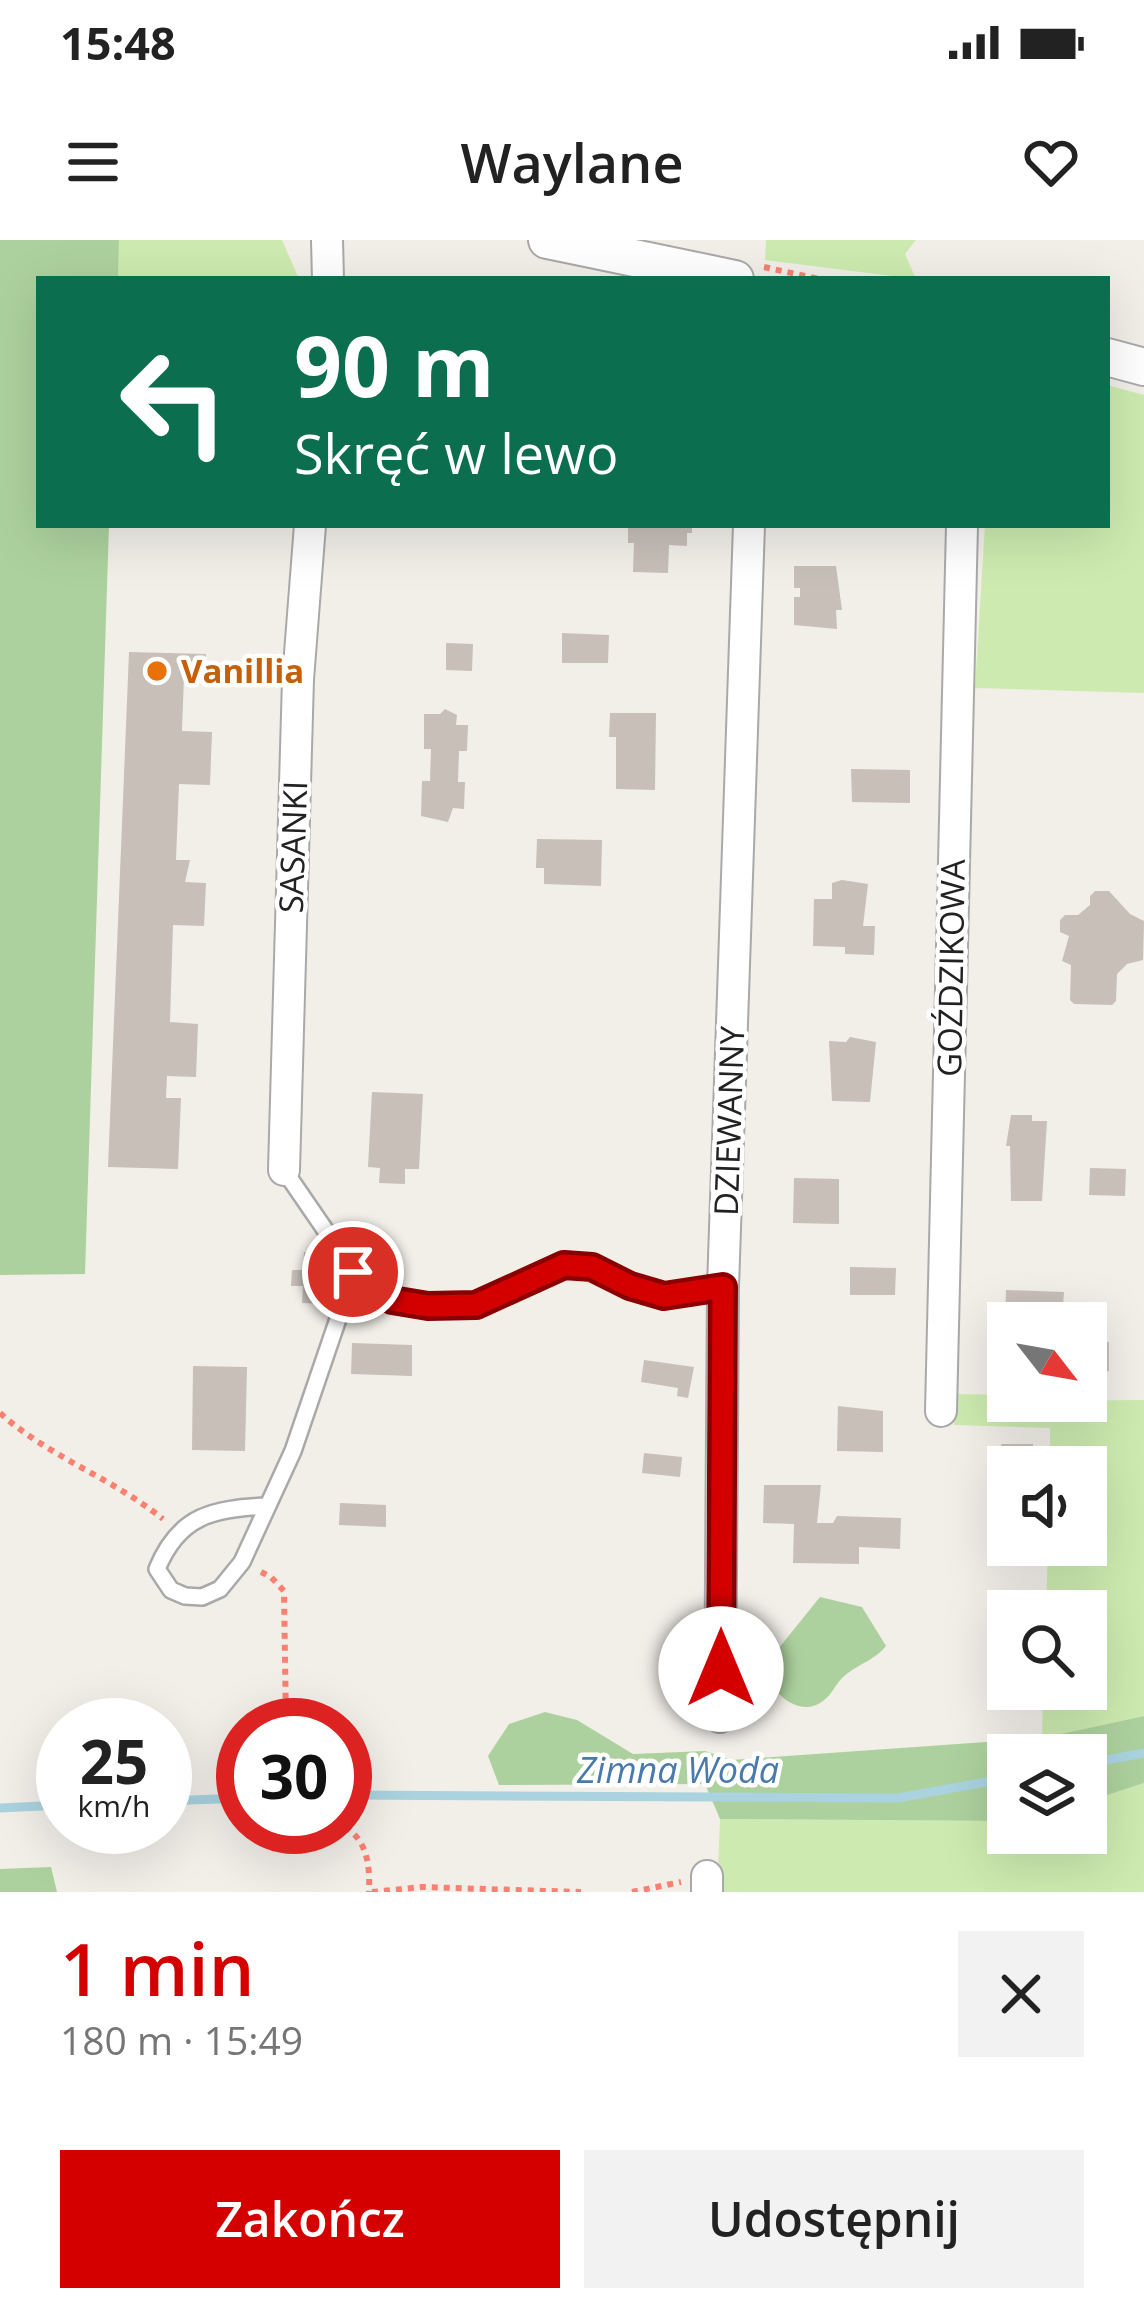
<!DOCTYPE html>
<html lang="pl">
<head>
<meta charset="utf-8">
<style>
	:root { --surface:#fff; --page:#f2f2f2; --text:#222; --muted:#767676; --accent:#d40000 }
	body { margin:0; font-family:"Open Sans",sans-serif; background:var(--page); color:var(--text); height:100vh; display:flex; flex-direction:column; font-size:45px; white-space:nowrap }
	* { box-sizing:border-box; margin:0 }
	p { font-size:39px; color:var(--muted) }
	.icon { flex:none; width:66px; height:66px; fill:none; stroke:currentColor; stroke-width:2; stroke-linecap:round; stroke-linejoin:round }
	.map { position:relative; height:1652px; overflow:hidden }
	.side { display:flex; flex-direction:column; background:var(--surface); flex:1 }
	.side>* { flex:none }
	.hud { position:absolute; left:36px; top:36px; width:1074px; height:252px; border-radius:0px; box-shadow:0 12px 48px #0002; background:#0b6e4f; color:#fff; overflow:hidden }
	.needle { width:78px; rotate:121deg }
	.controls { position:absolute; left:987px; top:1062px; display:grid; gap:24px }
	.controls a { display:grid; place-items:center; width:120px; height:120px; border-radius:0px; background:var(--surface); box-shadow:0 12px 48px #0002; font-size:60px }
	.speed { position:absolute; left:36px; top:1458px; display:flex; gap:24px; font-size:60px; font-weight:700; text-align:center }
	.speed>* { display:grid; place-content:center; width:156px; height:156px; border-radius:50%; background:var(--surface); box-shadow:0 12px 48px #0002; line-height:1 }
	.speed small { font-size:30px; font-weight:400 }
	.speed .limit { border:18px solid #d22; background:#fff; color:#111 }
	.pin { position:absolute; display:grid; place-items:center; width:102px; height:102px; color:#fff; margin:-51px; border:6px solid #fff; border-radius:50%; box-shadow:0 3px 12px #0007 }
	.me { position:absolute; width:132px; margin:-66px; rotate:0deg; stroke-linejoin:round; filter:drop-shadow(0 0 9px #0008) }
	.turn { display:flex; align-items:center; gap:42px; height:252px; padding:0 60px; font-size:54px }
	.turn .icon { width:156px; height:156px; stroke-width:2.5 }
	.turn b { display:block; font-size:84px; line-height:102px }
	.round { display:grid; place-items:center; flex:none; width:126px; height:126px; border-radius:0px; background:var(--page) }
	.summary { display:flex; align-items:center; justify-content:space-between; height:204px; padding:0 60px }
	h1 { font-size:72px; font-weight:600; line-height:90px; color:var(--accent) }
	.action { display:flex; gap:24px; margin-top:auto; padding:24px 60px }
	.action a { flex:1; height:138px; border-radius:0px; background:var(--accent); color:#fff; font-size:48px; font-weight:600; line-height:138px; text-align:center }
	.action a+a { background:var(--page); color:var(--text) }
	.status { display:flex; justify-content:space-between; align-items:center; height:84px; padding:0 60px; background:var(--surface); direction:ltr }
	.status svg { height:33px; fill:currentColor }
	header { display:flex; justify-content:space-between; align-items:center; height:156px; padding:0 60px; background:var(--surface); font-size:54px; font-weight:600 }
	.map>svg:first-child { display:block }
	.grass { fill:#cdebb0 }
	.forest { fill:#add19e }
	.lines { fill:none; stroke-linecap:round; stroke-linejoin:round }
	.stream { stroke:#aad3df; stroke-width:9 }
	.building { fill:#c7bfb8 }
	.service-casing { stroke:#a9a9a9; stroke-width:20 }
	.minor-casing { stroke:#a9a9a9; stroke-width:34 }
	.tertiary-casing { stroke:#a9a9a9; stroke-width:40 }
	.path { stroke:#fa8072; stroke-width:6; stroke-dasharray:6 6; stroke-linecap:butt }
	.service { stroke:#fff; stroke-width:15 }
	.minor { stroke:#fff; stroke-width:30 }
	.tertiary { stroke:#fff; stroke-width:36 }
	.route-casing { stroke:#8a0000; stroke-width:30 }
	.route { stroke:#d40000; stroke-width:21 }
	.food-dot { fill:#e8710a; stroke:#fff; stroke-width:4.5 }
	.labels { text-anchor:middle; stroke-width:9; stroke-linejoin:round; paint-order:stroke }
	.food-label { font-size:33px; font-weight:bold; fill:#c56008; stroke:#fff; text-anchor:start }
	.street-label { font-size:33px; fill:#222; stroke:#fff }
	.water-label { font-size:36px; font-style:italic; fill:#4a7aab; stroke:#fff }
</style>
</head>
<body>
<div class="status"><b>15:48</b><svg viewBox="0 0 49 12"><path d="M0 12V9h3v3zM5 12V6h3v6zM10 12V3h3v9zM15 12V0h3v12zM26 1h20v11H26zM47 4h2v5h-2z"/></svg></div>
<header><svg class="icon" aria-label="menu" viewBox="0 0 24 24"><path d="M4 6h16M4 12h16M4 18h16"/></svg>Waylane<svg class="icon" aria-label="heart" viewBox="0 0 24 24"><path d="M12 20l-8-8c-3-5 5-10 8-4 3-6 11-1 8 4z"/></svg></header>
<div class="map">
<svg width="1144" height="1652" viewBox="0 0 1144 1652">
	<rect width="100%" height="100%" fill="#f2efe9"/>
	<path class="grass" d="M119,0h163l17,39h-181z
		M766,0h150l-11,14 11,25 -151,-19z
		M1107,145l37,10v298l-169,-5 10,-163h122z
		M955,1154l53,1v6l136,-1v316l-102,22 1,-49h43v-78h-40l2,-66h38v-78h-36v-39l-96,-3z
		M1144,1543v109h-427l3,-73 288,2v12h78v-31z"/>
	<path class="forest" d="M0,0h119l-1,39h-79v246h70l-24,749 -85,1z
		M820,1357l42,10 24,39c-10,13 -25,17 -38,27 -11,7 -15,21 -25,28 -23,18 -51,-8 -58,-29l5,-13z
		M545,1472l32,8 56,34 72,-3 26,9 311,-22 102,-22v67l-58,19v-47h-78v66l-288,-2 -15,-35 -206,1 -11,-29 21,-32z
		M51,1627l6,25h-57v-23z"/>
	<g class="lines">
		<path class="stream" d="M1086,1524l58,-11
			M345,1555l553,3 110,-20
			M165,1561l78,-3
			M0,1568l63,-3"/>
	</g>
	<path class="building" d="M628,285h64v8h-5v13l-18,-1 -1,28 -35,-1 1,-29h-6z
		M794,326h42l6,44h-6l1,19 -43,-4v-28h6v-9h-6z
		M562,393l47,2 -1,28h-46z
		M446,403l27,1 -1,27 -26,-1z
		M129,412l77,2 -1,22h-21l-2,55 30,1 -2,53 -31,-1 -3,76h14l-5,22 21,1 -2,43 -31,-1 -3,97 28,2 -2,53 -29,-1 -1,22h15l-3,71 -70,-2z
		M445,469l12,6 -1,10h12l-1,26h-8l-1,31h7l-1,27 -11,-1 -5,14 -27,-6 1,-35h8l1,-32h-7v-35h16z
		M610,473h46l-1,77 -39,-1v-52h-7z
		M851,529l59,1v33l-58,-1z
		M537,599l65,1 -1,46 -57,-2v-16h-8z
		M842,640l26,4 -5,42h12l-1,29 -29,-1v-7l-32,-1 1,-47h18v-16z
		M1095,651h14l21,23 14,7 -1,39 -16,4 -10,10 -1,27 -4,4 -38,-1 -4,-4 1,-35 -9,-4 7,-25 -9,-4v-12l5,-5h13l12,-10v-9z
		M850,797l26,5 -6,60 -38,-1 -3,-60 17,1z
		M372,852l51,2 -4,75h-14v15l-26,-1 1,-15 -12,-1z
		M1011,875h21v6h15l-5,80h-31l-1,-55h-4z
		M1090,928l36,1 -1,27 -36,-1z
		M794,938l45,1v45l-46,-1z
		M304,1012l21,1 -2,51 -21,-1 1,-17h-12l1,-16h11z
		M850,1027l46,1 -1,27h-45z
		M1006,1050l58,2 -2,29 -43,2v-3h-14z
		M1086,1102h23v29l-23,2z
		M352,1103l60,2v31l-61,-2z
		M644,1120l50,7 -6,31 -11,-2 1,-8 -37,-6z
		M193,1126l54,1 -2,84 -53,-1z
		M838,1166l45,5v41l-46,-1z
		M1001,1204h32l-1,23h-24v43h-19l1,-57h12z
		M644,1213l38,4 -2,20 -38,-4z
		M764,1245h57l-4,38h16l4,-7 64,2 -1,31 -41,-2v17l-66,-1 1,-39 -31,-1z
		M340,1263l46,2v22l-47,-2z"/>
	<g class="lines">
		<defs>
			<path id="service" d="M284,930l70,102 38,28 37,6 47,-1 88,-40 28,2 38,19 34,10 59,-9
				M266,1266c-53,3 -87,9 -109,63l14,21 14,6 17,1 18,-8 22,-27 51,-111 61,-179"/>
			<path id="minor" d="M327,0l1,39
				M284,930l14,-491 12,-154
				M941,1171l21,-886
				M720,1477l3,-430 26,-762
				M707,1652v-16"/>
			<path id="tertiary" d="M547,0l188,39
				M1107,117l37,10"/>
		</defs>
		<use href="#service" class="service-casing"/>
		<use href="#minor" class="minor-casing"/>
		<use href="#tertiary" class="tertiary-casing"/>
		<path class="path" d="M764,27l55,12
			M0,1173c49,44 112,65 163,106
			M261,1332l10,5 13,14 2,134
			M345,1587c23,14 25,40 24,65
			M372,1652l50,-5 159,5
			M632,1652l49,-10"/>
		<use href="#service" class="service"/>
		<use href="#minor" class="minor"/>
		<use href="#tertiary" class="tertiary"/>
	</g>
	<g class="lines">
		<defs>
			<path id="route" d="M353,1032l39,28 36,6 48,-1 88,-40 28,2 38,19 34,10 59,-9 -2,382"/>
		</defs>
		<use href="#route" class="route-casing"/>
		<use href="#route" class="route"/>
	</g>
	<circle class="food-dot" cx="157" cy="431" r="12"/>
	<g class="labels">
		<g class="food-label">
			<text x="181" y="443">Vanillia</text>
		</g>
		<g class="street-label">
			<text transform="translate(293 607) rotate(-88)" y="12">SASANKI</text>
			<text transform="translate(951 728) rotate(-89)" y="12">GOŹDZIKOWA</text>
			<text transform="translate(729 881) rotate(-88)" y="12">DZIEWANNY</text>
		</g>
		<g class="water-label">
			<text x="678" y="1543">Zimna Woda</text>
		</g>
	</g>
</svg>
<div class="controls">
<a><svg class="needle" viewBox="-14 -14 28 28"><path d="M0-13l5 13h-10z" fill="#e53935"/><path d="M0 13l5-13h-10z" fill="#767676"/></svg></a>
<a><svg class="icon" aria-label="sound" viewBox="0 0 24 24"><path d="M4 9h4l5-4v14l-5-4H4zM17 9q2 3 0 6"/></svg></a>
<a><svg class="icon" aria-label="search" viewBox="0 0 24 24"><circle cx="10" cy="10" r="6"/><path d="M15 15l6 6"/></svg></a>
<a><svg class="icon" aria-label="layers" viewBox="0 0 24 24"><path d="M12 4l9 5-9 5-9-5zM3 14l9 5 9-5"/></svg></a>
</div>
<div class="speed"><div>25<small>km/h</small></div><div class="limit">30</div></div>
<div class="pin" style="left:353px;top:1032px;background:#d93025"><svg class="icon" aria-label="arrive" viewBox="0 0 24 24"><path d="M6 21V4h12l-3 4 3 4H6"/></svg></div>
<svg class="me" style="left:721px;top:1429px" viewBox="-20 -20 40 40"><circle r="19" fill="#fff"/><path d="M0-13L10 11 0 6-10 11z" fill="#d40000"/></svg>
<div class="hud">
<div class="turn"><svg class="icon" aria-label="left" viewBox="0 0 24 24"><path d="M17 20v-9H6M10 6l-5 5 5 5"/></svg><div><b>90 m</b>Skręć w lewo</div></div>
</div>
</div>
<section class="side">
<div class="summary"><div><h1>1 min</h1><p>180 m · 15:49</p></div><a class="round"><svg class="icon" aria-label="close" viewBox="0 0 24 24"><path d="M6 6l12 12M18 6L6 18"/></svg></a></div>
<div class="action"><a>Zakończ</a><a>Udostępnij</a></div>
</section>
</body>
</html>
